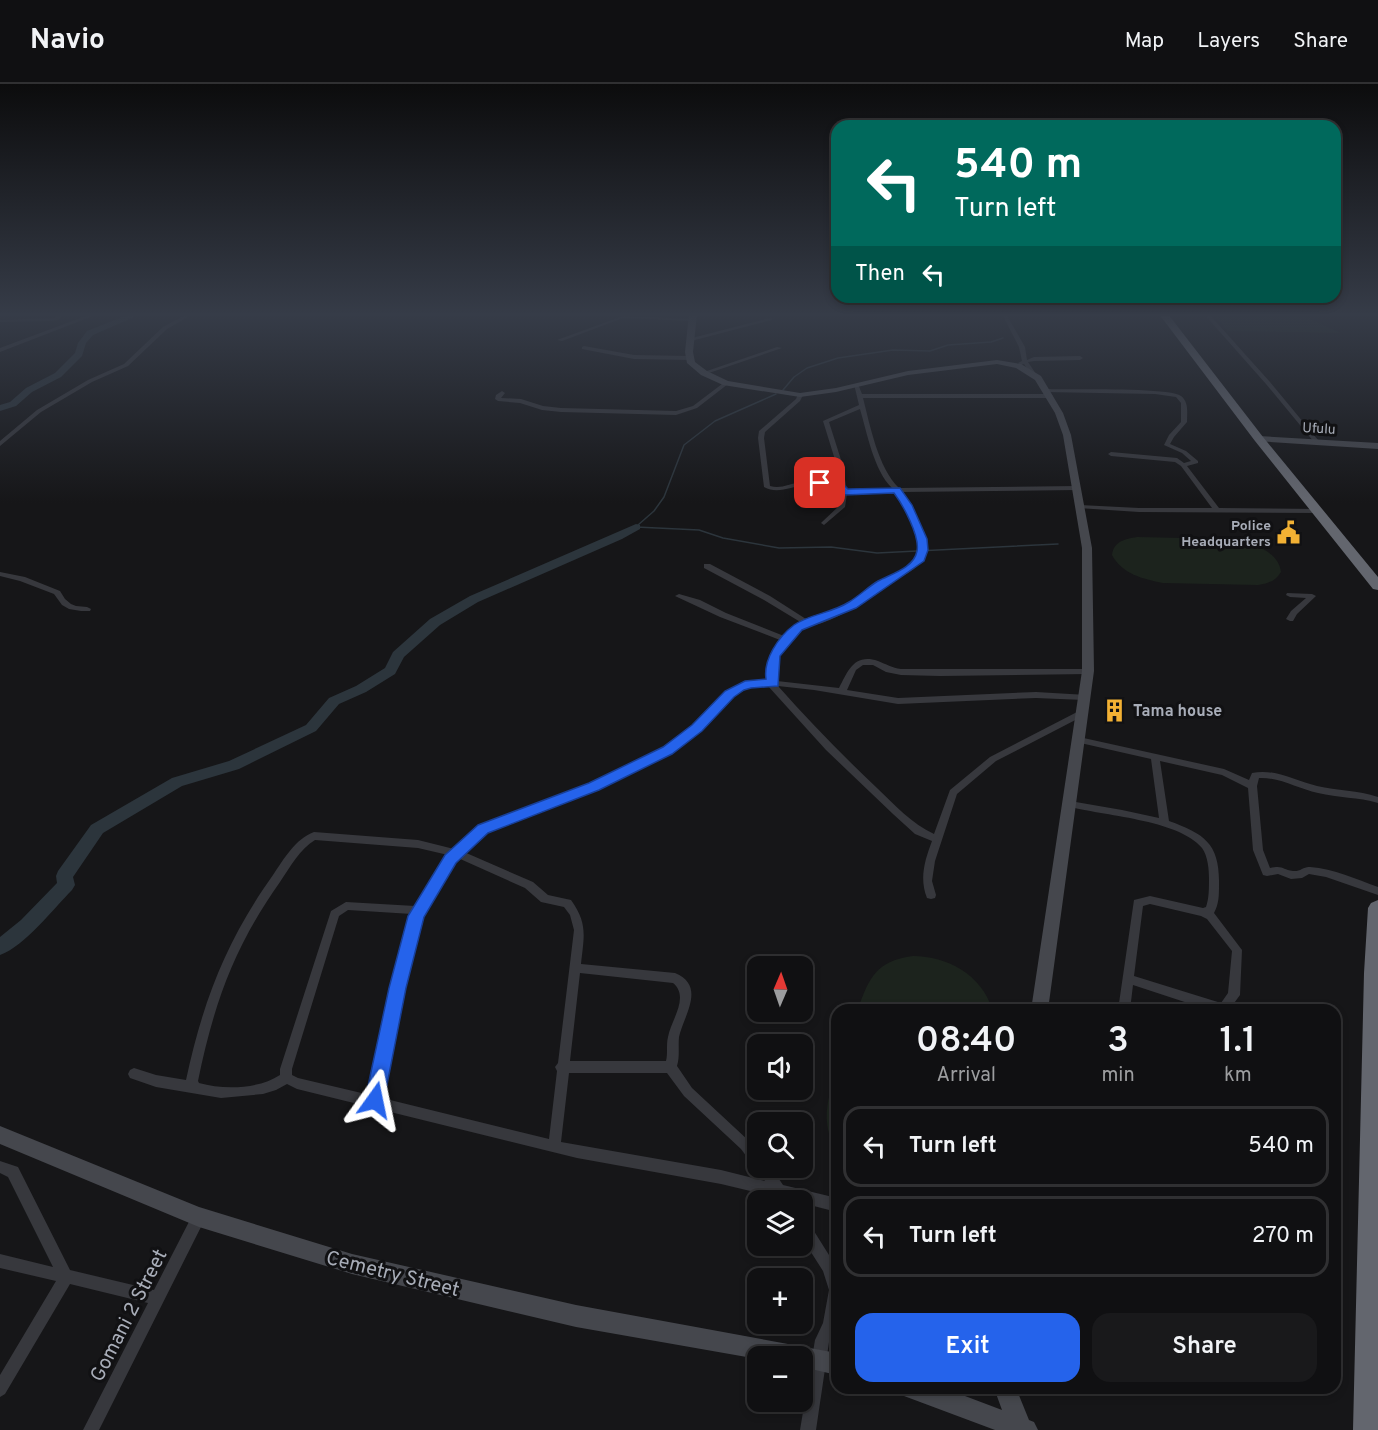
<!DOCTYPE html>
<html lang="en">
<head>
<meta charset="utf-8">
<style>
	:root { --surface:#101012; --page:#19191b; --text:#f1f3f6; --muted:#9c9d9f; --line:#303032; --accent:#2563eb }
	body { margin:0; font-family:Overpass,sans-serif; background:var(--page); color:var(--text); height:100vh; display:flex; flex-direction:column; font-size:22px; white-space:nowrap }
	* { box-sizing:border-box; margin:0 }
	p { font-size:20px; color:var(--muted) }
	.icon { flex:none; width:33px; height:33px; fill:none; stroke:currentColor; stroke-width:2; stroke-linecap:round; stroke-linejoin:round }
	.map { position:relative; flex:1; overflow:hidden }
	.sheet { position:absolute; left:831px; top:920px; width:510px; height:390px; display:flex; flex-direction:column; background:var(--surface); border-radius:18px; box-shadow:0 3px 9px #0003,0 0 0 2px var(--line) }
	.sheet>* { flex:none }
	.top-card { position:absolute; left:831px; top:36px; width:510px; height:183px; border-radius:18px; box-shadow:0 3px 9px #0003,0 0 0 2px var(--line); background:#00695c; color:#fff; overflow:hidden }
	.needle { width:39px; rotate:2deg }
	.controls { position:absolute; left:747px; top:872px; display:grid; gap:12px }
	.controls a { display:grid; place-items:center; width:66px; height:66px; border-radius:12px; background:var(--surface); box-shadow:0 3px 9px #0003,0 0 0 2px var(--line); font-size:30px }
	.pin { position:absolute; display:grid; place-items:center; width:51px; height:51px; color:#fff; margin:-26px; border-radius:12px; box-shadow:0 3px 9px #0006 }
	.me { position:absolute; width:66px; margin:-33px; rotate:12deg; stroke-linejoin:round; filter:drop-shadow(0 0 4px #0008) }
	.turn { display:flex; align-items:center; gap:21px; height:126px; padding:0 24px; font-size:27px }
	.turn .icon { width:78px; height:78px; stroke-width:2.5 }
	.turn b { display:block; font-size:42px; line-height:51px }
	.then { display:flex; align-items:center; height:57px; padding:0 24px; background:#0003; gap:12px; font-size:22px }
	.eta { display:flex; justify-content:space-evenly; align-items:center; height:102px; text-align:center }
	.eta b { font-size:36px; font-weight:600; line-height:42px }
	.button { display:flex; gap:12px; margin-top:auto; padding:12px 24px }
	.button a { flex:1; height:69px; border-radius:18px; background:var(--accent); color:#fff; font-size:24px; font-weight:600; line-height:69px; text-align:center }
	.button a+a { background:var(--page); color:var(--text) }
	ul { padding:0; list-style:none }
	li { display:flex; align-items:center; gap:18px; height:81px; margin:0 12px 9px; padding:0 12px; border:3px solid var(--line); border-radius:18px }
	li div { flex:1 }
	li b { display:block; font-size:22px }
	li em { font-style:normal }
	header { display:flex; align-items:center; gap:36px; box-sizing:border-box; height:84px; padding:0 30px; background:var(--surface); border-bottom:2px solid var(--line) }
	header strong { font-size:28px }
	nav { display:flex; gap:33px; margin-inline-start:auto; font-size:21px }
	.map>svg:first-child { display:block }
	.green { fill:#1c231d }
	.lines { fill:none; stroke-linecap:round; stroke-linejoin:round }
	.stream { stroke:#2c353c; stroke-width:1.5 }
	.river { fill:#2c353c; fill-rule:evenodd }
	.street { fill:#37383d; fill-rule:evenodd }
	.secondary { fill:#45474d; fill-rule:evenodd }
	.highway { fill:#63666e; fill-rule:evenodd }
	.route { fill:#2563eb; stroke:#184099; stroke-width:1.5 }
	.labels { text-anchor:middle; stroke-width:6; stroke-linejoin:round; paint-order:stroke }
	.far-street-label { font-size:14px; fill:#a8adb8; stroke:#111113 }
	.far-poi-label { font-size:14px; font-weight:bold; fill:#a8adb8; stroke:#111113; text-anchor:end }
	.poi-label { font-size:16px; font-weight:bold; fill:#a8adb8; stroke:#111113; text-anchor:start }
	.near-street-label { font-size:20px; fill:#a8adb8; stroke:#111113 }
</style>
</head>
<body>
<header>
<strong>Navio</strong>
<nav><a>Map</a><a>Layers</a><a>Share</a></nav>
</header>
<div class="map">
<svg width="1378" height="1346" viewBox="0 0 1378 1346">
	<rect width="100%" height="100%" fill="#161618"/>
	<path class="green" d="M1212,230h98v5l31,14 -113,-2z
		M1137,453l90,2c19,3 51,9 54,33 -6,10 -13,11 -23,13l-95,-2c-20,-4 -41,-9 -51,-28 2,-14 13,-16 25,-18z
		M913,872c34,0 69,19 79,53h-134c11,-31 18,-48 55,-53z
		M837,987v80c-17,-27 -10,-52 0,-80z"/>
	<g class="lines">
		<path class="stream" d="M783,306l11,-13 13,-9 31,-10 55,-8 37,1 18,-6 43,-3 12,-4
			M638,441l16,-14 10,-14 20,-52 31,-24 61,-27
			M636,443l63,3 24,8 56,10 52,-1 46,6 181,-9"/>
		<path class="river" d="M130,230h11l-48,21 -7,8 -4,13 -21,21 -29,15 -16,14 -16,5v-6l10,-3 16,-14 29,-15 20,-20 3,-10 9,-12z
			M636,440l4,1v4l-18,10 -144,63 -38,23 -36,32 -9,17 -29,18 -27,12 -23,27 -77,38 -57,17 -79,47 -30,44 2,8 -3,5c-19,19 -47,56 -72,65v-18l21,-17 36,-37 -1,-7 2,-5 33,-46 81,-47 57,-17 77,-36 23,-27 27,-12 29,-18 8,-16 37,-33 40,-23z"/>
		<path class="street" d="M58,230h5l-5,6 -9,1 -49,1v-2l55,-2z
			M91,230h7l-98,38v-4z
			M187,230h6l-26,15 -39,37 -36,16 -51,30 -41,34v-5l37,-31 51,-30 36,-16 39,-37z
			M1002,230h4l19,33 2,13 7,-3 46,-1 3,2 -3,2 -46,1 -6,1 8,12 -5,1 -7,-11 -3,1 -3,-2 4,-2 -3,-14z
			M1204,230h5l61,68 48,58v2h-4l-48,-58z
			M623,232l69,3 2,1 -2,1 -69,-3 -61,23 -5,-1z
			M770,234h2v2l-81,21 -3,-2z
			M584,262l50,9 56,1 3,2 -3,2 -56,-1 -52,-10v-2z
			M777,263l5,1 -76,26 -5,-1z
			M726,297l2,1v2l-31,24 -21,7 -115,-3 -19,-2 -22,-7 -22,-2 -3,-2 1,-4 6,-4 3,2 -4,5 20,1 22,7 18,2 115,3 17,-5z
			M854,300h4l4,10h188l3,2 -3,2h-187c7,27 15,70 36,90l178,-2 3,2 -3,2 -176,2c14,19 37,54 16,74 -9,9 -22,13 -32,19 -11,6 -19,16 -30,22 -10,6 -22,12 -33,16 -6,2 -12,2 -18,5 -19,9 -31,32 -27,53l62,7c9,-17 15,-35 39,-27 8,3 14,7 23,8h190l1,2 -1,2 -3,1 -148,2 -39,-1 -15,-3 -13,-7h-10l-7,5 -9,20 51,8 138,-6 51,3 1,2 -1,2 -3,1 -48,-2 -138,6 -84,-14 -36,-4c32,36 64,69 99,102 18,17 35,36 57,46l16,-44 40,-33 89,-46h6l1,2 -1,2 -89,46 -39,33 -22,67 -3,20 4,14 -1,3 -4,1 -4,-1c-8,-20 -2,-38 5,-57l-17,-7 -22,-20 -67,-64 -58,-64 -16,1 -19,9 -48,46 -32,21 -55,26 -112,43 -22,20 69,30 15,13 23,5c17,24 13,36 10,64l94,9c32,13 8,44 4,64 -1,10 1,19 -2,29l15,22 57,53 9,9v17h13l12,18 54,13v14l-35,-9v-3h-25l-2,-3 -54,-13 -144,-26 -280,-69 -10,-5 -11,6 -13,4 -42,4 -65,-11 -26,-9 -2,-4 2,-4 4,-2 22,7 30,5c17,-79 40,-139 87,-205 11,-16 22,-36 41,-43l104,8 36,9 26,-23 112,-41 55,-26 32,-21 48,-46 20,-10 21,-2c-2,-15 3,-28 12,-40l-60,-23 -45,-21 4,-2 21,6 26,13 58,23 11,-10 7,-3 -38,-23 -60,-32v-4h6l60,32 39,25c16,-3 33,-12 46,-21 7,-5 14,-12 22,-17 13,-8 38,-14 42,-32 3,-16 -15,-46 -24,-59l-48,2 -2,13 -21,18 -3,-2 1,-1 18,-17v-17c-11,-3 -22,-4 -34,-3 -15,1 -28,10 -42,2l-6,-49 1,-7 37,-32 2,-5 2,-1 3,2 -3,6 -35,31 -1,6 6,48c11,3 19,-2 30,-4 13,-2 27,-1 40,2l-4,-21 -13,-42 36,-16zM860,325c7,24 14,62 32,79l-45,2 -5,-27 -13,-41zM315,756l103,8 30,7 -5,4 -7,18 -21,29 -69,-4 -15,9 -51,158v6c-21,14 -56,15 -81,8l-1,-2c16,-78 36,-134 82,-199 10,-15 20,-33 35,-42zM458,774l67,30 16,14 23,5 6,8 4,15 -16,133 -3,4 2,4 -8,68 -167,-41 22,-110 19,-77 21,-29 7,-18zM348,826l64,4 -20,74 -22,107 -72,-17 -6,-3v-6l47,-153zM580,889l93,10c17,14 -2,37 -5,54 -2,8 0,16 -2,24h-96zM569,989h98l17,23 57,53 12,16 4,1 1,6 7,9 -44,-11 -160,-28z
			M1047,305c21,1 122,-2 134,7 8,6 6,17 6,26l-13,15 -4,7 16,7 12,10v2l-11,3 32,42 100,1 3,2 -3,2 -180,-1 -61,-4 -1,-1 3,-2 59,3h73l-31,-42 -6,-4 -64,-6 -3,-2 3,-2 66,6 7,5 7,-2 -9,-8 -18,-8 5,-10 12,-13v-19l-5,-6 -21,-3 -110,-2v-2z
			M0,488l25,5 35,14 5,8 6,5 5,2 11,1 4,2 -1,2h-9l-12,-2 -7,-4 -8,-11 -34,-13 -20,-5z
			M1287,509l25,1 4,2 -19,18 -4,7h-3l-4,-2 5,-8 15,-13 -16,-1 -4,-2z
			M1079,653l145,32 25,11 3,-7c23,-5 43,8 65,13 20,5 41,4 61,11v6c-20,-6 -40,-5 -60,-10 -20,-4 -38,-16 -59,-15l-2,8 6,64 7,18c14,-3 12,2 23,3 7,1 11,-5 17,-4 24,2 46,12 68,20v8l-52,-18 -17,-3 -7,4 -11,1 -13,-5 -11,2 -4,-1 -10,-25 -5,-62 -26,-13 -62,-14 9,60c36,13 51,23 50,64 0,10 0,19 -5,28l28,37 -2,45 -11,15h-20l-76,-25 -3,25h-12l16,-110 16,-4 53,12 3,-1c3,-8 3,-19 3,-28 0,-9 -1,-23 -7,-31 -24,-29 -100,-32 -135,-42l-2,-2 2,-2 3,-1 52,9 37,8 -8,-59 -75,-17 -1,-2 1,-2zM1150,820l51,12 6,3 25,32 -4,42 -7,10 -87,-27 9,-70z
			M0,1077l18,6 52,103 84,20 40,-78 5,-2 5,2 2,5 -107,213h-16l65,-127 -78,-19 -65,110 -5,3v-22l56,-94 -56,-13v-14l53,13 -45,-90 -8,-4z
			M802,1134l5,2 27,43 3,8v55l-8,16 -13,88h-16l15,-90 8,-17 6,-33 -6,-19 -21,-33z"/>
		<path class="secondary" d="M689,230h8l-4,38 2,10 12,9 21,10 72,12 36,-5 72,-17 89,-11 24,4 20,12 22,37 8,22 21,113 2,123 -46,339h-17l51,-339v-123l-19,-113 -8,-22 -20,-33 -19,-12 -19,-4 -89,11 -72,17 -36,5 -77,-12 -22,-10 -14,-12 -2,-11z
			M1259,352l119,7v6l-122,-8v-4z
			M0,1042l199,81 153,47 224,51 261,48v22l-35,-8v-11h-44v3l-182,-32 -224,-53 -153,-47 -199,-83z
			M901,1304h67l-3,8 37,14 -8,-22h22l13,32 5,2 4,8h-43l-91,-34z"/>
		<path class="highway" d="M1159,230h9l95,123 115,140v13l-5,-1 -118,-148z
			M1378,816v530h-25l11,-457 4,-65 3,-5z"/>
	</g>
	<linearGradient id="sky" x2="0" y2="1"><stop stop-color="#0c0c0d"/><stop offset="0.55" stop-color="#363c48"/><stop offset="1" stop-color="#363c48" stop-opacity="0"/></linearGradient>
	<rect width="1378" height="419" fill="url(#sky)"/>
	<path class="route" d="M816,397l27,3 5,5 52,-1 12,17 15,34 1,11 -4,11 -68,47 -54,22 -22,26 -2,30 -27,2 -7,2 -10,7 -32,34 -30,23 -73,36 -111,43 -32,30 -32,54 -18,71 -22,112 -3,6 -6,3 -7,-3 -3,-6 24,-112 19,-72 37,-61 33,-30 111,-42 74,-36 29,-22 33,-34 20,-10 21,-2c-3,-19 12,-42 28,-54 16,-11 38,-12 55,-23 10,-6 19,-15 29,-21 13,-7 36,-13 39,-30 3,-15 -14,-46 -23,-58l-50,2 -4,-1 -1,-5 -23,-3z"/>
	<defs>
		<symbol id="civic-bare" viewBox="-9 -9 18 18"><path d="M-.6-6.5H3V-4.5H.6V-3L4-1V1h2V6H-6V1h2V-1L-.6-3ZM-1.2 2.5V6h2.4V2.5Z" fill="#f2b134" stroke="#111113" stroke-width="2.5" paint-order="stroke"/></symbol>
		<symbol id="building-bare" viewBox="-9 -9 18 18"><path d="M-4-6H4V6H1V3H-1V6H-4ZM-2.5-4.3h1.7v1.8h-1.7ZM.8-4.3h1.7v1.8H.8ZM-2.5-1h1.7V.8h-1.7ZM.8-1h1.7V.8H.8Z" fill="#f2b134" stroke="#111113" stroke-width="2.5" paint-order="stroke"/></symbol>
	</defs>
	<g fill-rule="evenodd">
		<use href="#civic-bare" x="1272" y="432" width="33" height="33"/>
		<use href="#building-bare" x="1098" y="610" width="33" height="33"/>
	</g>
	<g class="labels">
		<g class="far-street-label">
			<text transform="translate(1319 344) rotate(3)" y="5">Ufulu</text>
		</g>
		<g class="far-poi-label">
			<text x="1271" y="446">Police<tspan x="1271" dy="16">Headquarters</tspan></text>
		</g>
		<g class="poi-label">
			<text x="1133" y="632">Tama house</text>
		</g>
		<g class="near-street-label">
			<text transform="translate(393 1189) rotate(14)" y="7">Cemetry Street</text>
			<text transform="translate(128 1231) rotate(-63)" y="7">Gomani 2 Street</text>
		</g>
	</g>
</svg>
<div class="controls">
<a><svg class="needle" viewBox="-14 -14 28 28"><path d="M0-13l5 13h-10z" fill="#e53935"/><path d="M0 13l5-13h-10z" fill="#9c9d9f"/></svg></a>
<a><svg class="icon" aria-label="sound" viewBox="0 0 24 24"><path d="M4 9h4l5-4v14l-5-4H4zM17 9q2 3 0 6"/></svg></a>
<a><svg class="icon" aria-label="search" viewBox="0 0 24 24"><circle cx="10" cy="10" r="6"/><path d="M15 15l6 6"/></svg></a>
<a><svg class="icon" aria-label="layers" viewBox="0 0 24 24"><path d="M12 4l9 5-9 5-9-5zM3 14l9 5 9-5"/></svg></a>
<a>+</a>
<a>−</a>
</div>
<div class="pin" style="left:820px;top:399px;background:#d93025"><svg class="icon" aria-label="arrive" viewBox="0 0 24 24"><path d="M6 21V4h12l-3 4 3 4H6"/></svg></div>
<svg class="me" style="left:375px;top:1016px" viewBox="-20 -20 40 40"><path d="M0-17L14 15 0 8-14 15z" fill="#2563eb" stroke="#fff" stroke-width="4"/></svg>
<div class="top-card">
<div class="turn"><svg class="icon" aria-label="left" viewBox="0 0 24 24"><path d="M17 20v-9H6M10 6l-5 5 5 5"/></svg><div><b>540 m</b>Turn left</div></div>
<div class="then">Then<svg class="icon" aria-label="left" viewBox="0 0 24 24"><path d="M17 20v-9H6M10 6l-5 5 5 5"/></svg></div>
</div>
<section class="sheet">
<div class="eta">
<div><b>08:40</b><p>Arrival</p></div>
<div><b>3</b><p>min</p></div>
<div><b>1.1</b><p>km</p></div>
</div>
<ul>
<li><svg class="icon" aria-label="left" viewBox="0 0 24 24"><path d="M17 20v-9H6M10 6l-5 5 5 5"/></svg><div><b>Turn left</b></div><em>540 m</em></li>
<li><svg class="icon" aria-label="left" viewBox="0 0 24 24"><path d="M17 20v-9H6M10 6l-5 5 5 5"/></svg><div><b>Turn left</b></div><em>270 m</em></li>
</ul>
<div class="button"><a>Exit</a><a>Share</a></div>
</section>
</div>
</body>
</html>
